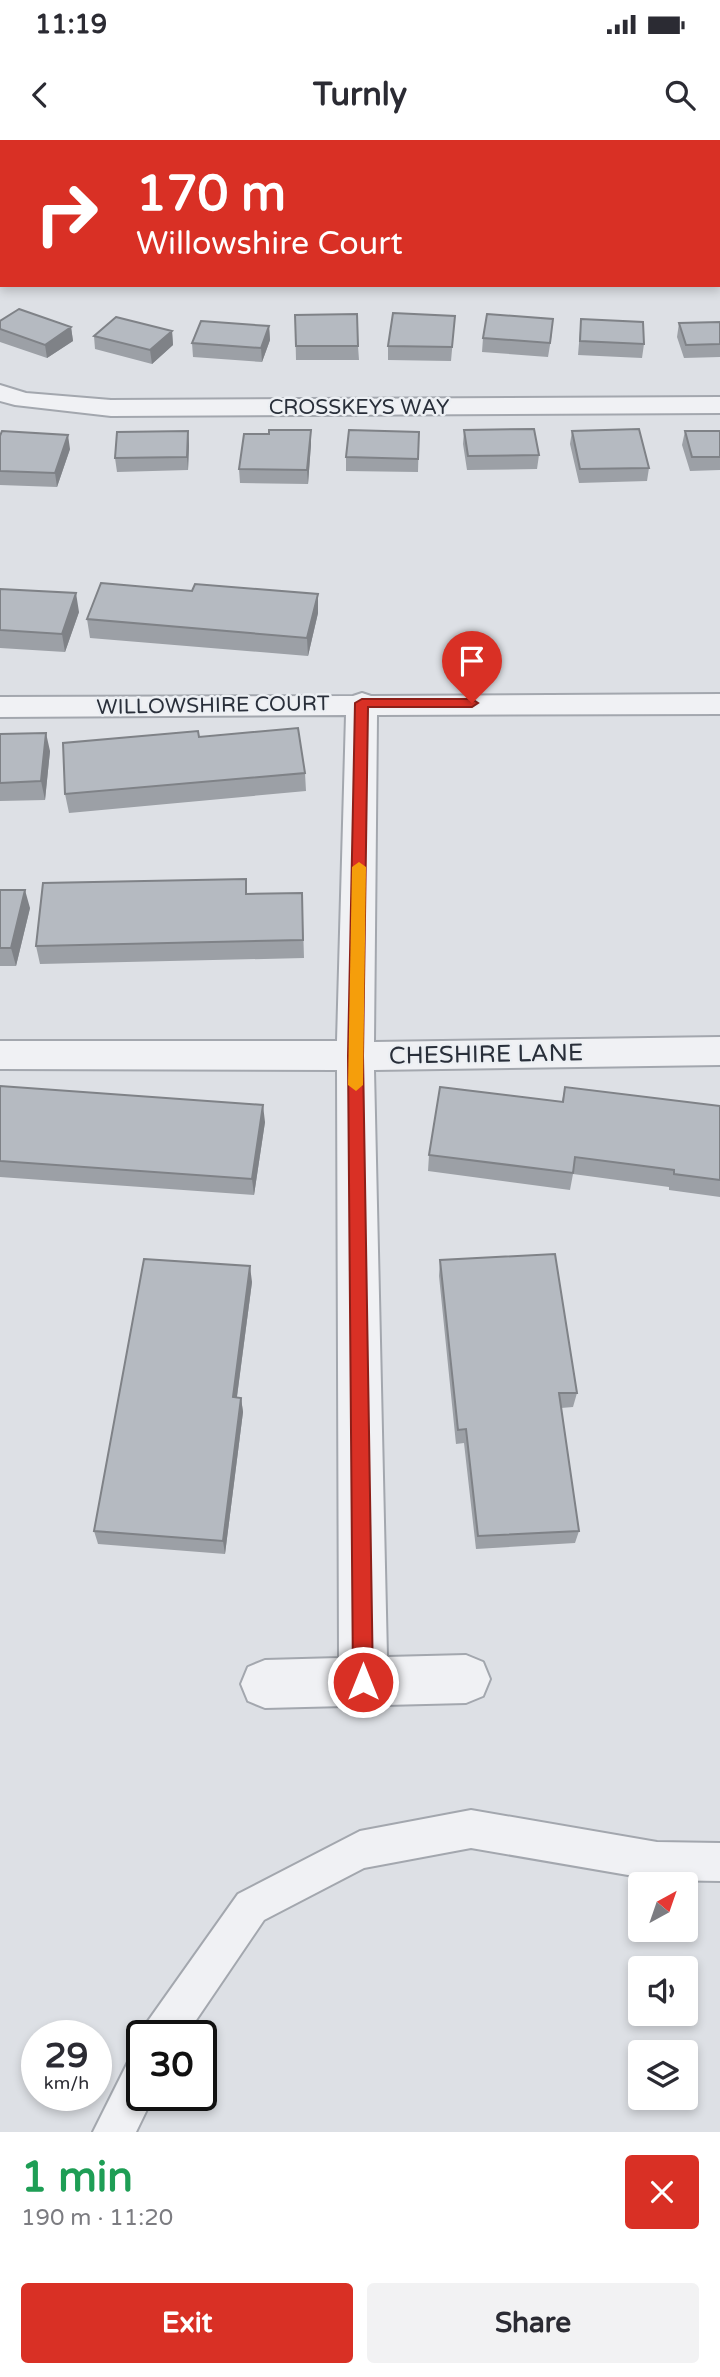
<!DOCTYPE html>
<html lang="en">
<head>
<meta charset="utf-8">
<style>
	:root { --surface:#fff; --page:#f2f2f3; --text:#2b2b33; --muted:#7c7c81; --accent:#d93025 }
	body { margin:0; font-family:"Varela Round",sans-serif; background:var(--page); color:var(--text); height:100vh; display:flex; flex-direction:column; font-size:26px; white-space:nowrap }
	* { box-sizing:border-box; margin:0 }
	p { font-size:23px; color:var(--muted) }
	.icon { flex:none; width:38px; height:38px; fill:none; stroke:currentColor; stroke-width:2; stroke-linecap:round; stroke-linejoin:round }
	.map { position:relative; height:1992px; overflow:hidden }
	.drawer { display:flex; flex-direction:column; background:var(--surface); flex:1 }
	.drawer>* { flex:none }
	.top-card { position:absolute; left:0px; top:0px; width:721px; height:147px; box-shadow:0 4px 10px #0003; background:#d93025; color:#fff; overflow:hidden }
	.needle { width:46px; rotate:40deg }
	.tools { position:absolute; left:628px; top:1732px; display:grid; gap:14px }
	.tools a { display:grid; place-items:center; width:70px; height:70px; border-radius:7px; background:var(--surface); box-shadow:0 4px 10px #0003; font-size:35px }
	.speed { position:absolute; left:21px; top:1880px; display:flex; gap:14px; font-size:35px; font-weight:700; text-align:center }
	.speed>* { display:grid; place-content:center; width:91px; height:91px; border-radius:50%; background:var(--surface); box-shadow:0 4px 10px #0003; line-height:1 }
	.speed small { font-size:18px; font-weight:400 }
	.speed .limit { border:4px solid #111; border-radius:10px; background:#fff; color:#111 }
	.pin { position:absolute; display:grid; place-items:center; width:60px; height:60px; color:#fff; margin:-72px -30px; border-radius:50% 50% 50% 0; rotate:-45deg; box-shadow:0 0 7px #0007 }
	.pin .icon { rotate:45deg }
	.me { position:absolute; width:77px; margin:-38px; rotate:0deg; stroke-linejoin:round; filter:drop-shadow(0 0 5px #0008) }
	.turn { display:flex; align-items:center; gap:24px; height:147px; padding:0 21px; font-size:32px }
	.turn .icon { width:91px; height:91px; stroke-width:2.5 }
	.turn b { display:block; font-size:49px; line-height:60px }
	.round { display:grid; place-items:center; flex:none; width:74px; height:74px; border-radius:7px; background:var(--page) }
	.headline { display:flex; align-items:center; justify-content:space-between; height:119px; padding:0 21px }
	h1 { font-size:42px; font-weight:800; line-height:52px; color:#1e9e55 }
	.primary-button { display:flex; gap:14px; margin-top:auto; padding:14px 21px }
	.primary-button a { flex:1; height:80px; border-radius:7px; background:var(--accent); color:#fff; font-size:28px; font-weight:800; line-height:80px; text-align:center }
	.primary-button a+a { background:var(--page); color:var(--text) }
	.status { display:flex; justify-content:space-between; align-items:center; height:49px; padding:0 35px; background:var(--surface); direction:ltr }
	.status svg { height:19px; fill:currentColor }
	header { display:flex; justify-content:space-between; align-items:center; height:91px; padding:0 21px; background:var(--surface); font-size:32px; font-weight:800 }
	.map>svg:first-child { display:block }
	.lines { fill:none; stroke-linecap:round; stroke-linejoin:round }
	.lane-casing { stroke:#a3a7ae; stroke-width:4 }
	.street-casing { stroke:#a3a7ae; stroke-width:4 }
	.lane { fill:#f0f1f4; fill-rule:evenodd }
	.street { fill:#f0f1f4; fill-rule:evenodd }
	.wall { fill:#9ca0a6 }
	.shaded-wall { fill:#7f8287 }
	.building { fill:#b5bac1; stroke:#7f8287; stroke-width:2 }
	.route { fill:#d93025; stroke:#8d1f18; stroke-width:2 }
	.slow { fill:#f59e0b }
	.labels { text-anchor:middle; stroke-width:5; stroke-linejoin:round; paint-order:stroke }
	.far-street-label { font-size:21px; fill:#292f3a; stroke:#eceff3 }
	.street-label { font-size:24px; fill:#292f3a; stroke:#eceff3 }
</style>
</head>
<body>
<div class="status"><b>11:19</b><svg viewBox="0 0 49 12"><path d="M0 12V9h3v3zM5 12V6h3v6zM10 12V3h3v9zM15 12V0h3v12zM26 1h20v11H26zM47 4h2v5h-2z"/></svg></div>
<header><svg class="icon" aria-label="back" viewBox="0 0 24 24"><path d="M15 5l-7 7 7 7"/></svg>Turnly<svg class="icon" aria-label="search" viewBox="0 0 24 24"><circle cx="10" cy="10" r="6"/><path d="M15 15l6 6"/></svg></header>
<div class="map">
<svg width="720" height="1992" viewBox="0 0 720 1992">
	<rect width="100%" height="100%" fill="#dde0e5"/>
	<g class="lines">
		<defs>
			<path id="lane" d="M471,1670l186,32 63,1v38l-63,-1 -186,-32 -107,20 -100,52 -78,115h-44l6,-14 90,-127 122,-63z
				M142,1916v39h12l-18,37h-43l35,-70z"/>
			<path id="street" d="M80,0h20l1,2h-20z
				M297,0h37l-38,2z
				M0,30h2v12h-2z
				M0,245l26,8 85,7 609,-3v16l-609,3 -96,-11 -15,-4z
				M362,553l9,3 349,-2v20l-343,1 -3,327 346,-5v28l-346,5 13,587 79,-2 17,7 7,17 -7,17 -17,7 -201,5 -17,-7 -7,-17 7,-17 17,-7 74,-2 -2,-588 -337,-1v-28h337l9,-326 -346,2v-20l353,-1z"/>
		</defs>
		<use href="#lane" class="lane-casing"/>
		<use href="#street" class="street-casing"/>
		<use href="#lane" class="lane"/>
		<use href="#street" class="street"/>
	</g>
	<path class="wall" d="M295,175l63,31 1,14h-63z
		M455,176l-4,45 -63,-1v-14z
		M581,179l63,25 -2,14 -64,-3z
		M0,181l71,6 2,14 -26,17 -47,-16z
		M720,182v35l-36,1 -7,-21 2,-14z
		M269,186l1,14 -8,22 -69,-5 -1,-14z
		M172,191l1,14 -21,19 -57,-15 -1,-13z
		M552,193l-4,24 -66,-5 1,-14z
		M464,290l75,25 -2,14 -70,1 -4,-26z
		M188,291l1,14 -1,25 -71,2 -2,-14z
		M572,291l77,37 -2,13 -68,2 -9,-39z
		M685,291h35v39l-30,1 -8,-26z
		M419,292l-1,40 -72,-1v-14z
		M0,296l70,13 -13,38 -57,-2z
		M311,304l-3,40 -68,-1 -1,-14z
		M0,449l79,23 -14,40 -65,-4z
		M318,473l-10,43 -218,-18 -3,-19z
		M0,594l50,17 -5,49 -45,1z
		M199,597l106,36 1,18 -237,22 -4,-19z
		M0,750l30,18 -14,58h-16z
		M302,753l2,65 -264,6 -4,-18z
		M0,946l265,36 -11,73 -254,-18z
		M565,947l155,19v91l-51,-7v-3l-96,-13 -3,16 -142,-19 1,-16 133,-54z
		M440,1120l137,133 -4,14 -12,1 18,123 -4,12 -99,6 -12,-106 -8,1 -17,-168z
		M252,1142l-15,115 4,1 2,14 -18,142 -127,-10 -4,-13z"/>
	<path class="shaded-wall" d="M0,98h2v13l-2,1z
		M269,186l1,14 -8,22 -1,-14z
		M71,187l2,14 -26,17 -2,-13z
		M172,191l1,14 -21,19 -2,-14z
		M311,290v14l-3,40 -1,-14z
		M188,291l1,14 -1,25 -1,-13z
		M68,295l2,14 -13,38 -2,-14z
		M76,453l3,19 -14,40 -3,-18z
		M318,454v19l-10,43 -1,-18z
		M46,593l4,18 -5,49 -4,-19z
		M25,750l5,18 -14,58 -5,-18z
		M263,965l2,17 -11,73 -2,-16z
		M250,1126l2,16 -17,129 -2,-14z
		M241,1258l2,14 -18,142 -2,-13z"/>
	<path class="building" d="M643,0h47l1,1 -4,1h-41z
		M719,33l1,1 -1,22z
		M0,67h2v31h-2z
		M19,169l52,18 -26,18 -45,-16v-8z
		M393,173l62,3 -3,31 -64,-1z
		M357,174l1,32h-62l-1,-31z
		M487,174l66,5 -3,24 -67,-5z
		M116,177l56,14 -22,19 -56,-14z
		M581,179l62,3 1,22 -64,-3z
		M201,181l68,5 -8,22 -69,-5z
		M720,182v22l-34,1 -7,-22z
		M534,289l5,26 -71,1 -4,-26z
		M639,289l10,39 -69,1 -8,-38z
		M269,290h42l-4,40 -68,-1 5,-35h25z
		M349,290l70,2 -1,27 -72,-2z
		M2,291l66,4 -13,38 -55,-2v-35z
		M188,291l-1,26 -72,1 2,-26z
		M685,291h35v26h-28z
		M101,443l91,8 3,-7 123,10 -11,44 -220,-19z
		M0,449l76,4 -14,41 -62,-4z
		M298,588l7,45 -240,21 -2,-51 135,-12 1,6z
		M46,593l-5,48 -41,2v-49z
		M246,739v15l56,-1 1,47 -267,6 7,-63z
		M0,750h25l-14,58h-11z
		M0,946l263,19 -11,74 -252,-18z
		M440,947l123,15 2,-15 155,19v74l-46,-6v-4l-99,-13 -2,16 -144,-18z
		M555,1114l22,139h-18l20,138 -101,5 -12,-107 -8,1 -18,-170z
		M144,1119l106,7 -17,131 8,1 -18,143 -129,-10z"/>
	<path class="route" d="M362,559h110l6,4 -6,4h-104l-5,349 10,626 -3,7 -7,3 -7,-3 -3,-7 -5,-626 7,-353z"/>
	<path class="slow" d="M359,722l7,5 -3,218 -7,6 -8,-6 4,-218z"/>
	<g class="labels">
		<g class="far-street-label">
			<text x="359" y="274">CROSSKEYS WAY</text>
			<text transform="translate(213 565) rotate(-1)" y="7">WILLOWSHIRE COURT</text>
		</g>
		<g class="street-label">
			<text transform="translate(486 914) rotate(-1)" y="8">CHESHIRE LANE</text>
		</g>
	</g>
</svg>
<div class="tools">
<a><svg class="needle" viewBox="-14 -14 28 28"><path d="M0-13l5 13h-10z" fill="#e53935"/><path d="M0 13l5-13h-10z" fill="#7c7c81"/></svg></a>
<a><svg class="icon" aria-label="sound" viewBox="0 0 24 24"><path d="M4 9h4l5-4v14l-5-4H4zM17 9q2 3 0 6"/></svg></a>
<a><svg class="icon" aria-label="layers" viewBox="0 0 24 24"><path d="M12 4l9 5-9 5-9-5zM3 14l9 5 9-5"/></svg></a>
</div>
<div class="speed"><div>29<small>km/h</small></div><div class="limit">30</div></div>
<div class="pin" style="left:472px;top:563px;background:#d93025"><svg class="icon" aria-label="arrive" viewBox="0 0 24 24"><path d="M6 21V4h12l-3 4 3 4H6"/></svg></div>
<svg class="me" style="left:363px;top:1542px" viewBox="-20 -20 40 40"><circle r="17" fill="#d93025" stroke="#fff" stroke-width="3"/><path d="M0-11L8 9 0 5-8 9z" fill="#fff"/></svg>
<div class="top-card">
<div class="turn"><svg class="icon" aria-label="right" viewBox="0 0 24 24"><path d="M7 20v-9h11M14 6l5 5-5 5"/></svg><div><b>170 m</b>Willowshire Court</div></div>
</div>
</div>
<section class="drawer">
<div class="headline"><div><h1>1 min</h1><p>190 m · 11:20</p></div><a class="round" style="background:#d93025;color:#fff"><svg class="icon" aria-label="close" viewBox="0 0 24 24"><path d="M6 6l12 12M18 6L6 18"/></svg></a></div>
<div class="primary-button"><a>Exit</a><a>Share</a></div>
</section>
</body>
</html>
